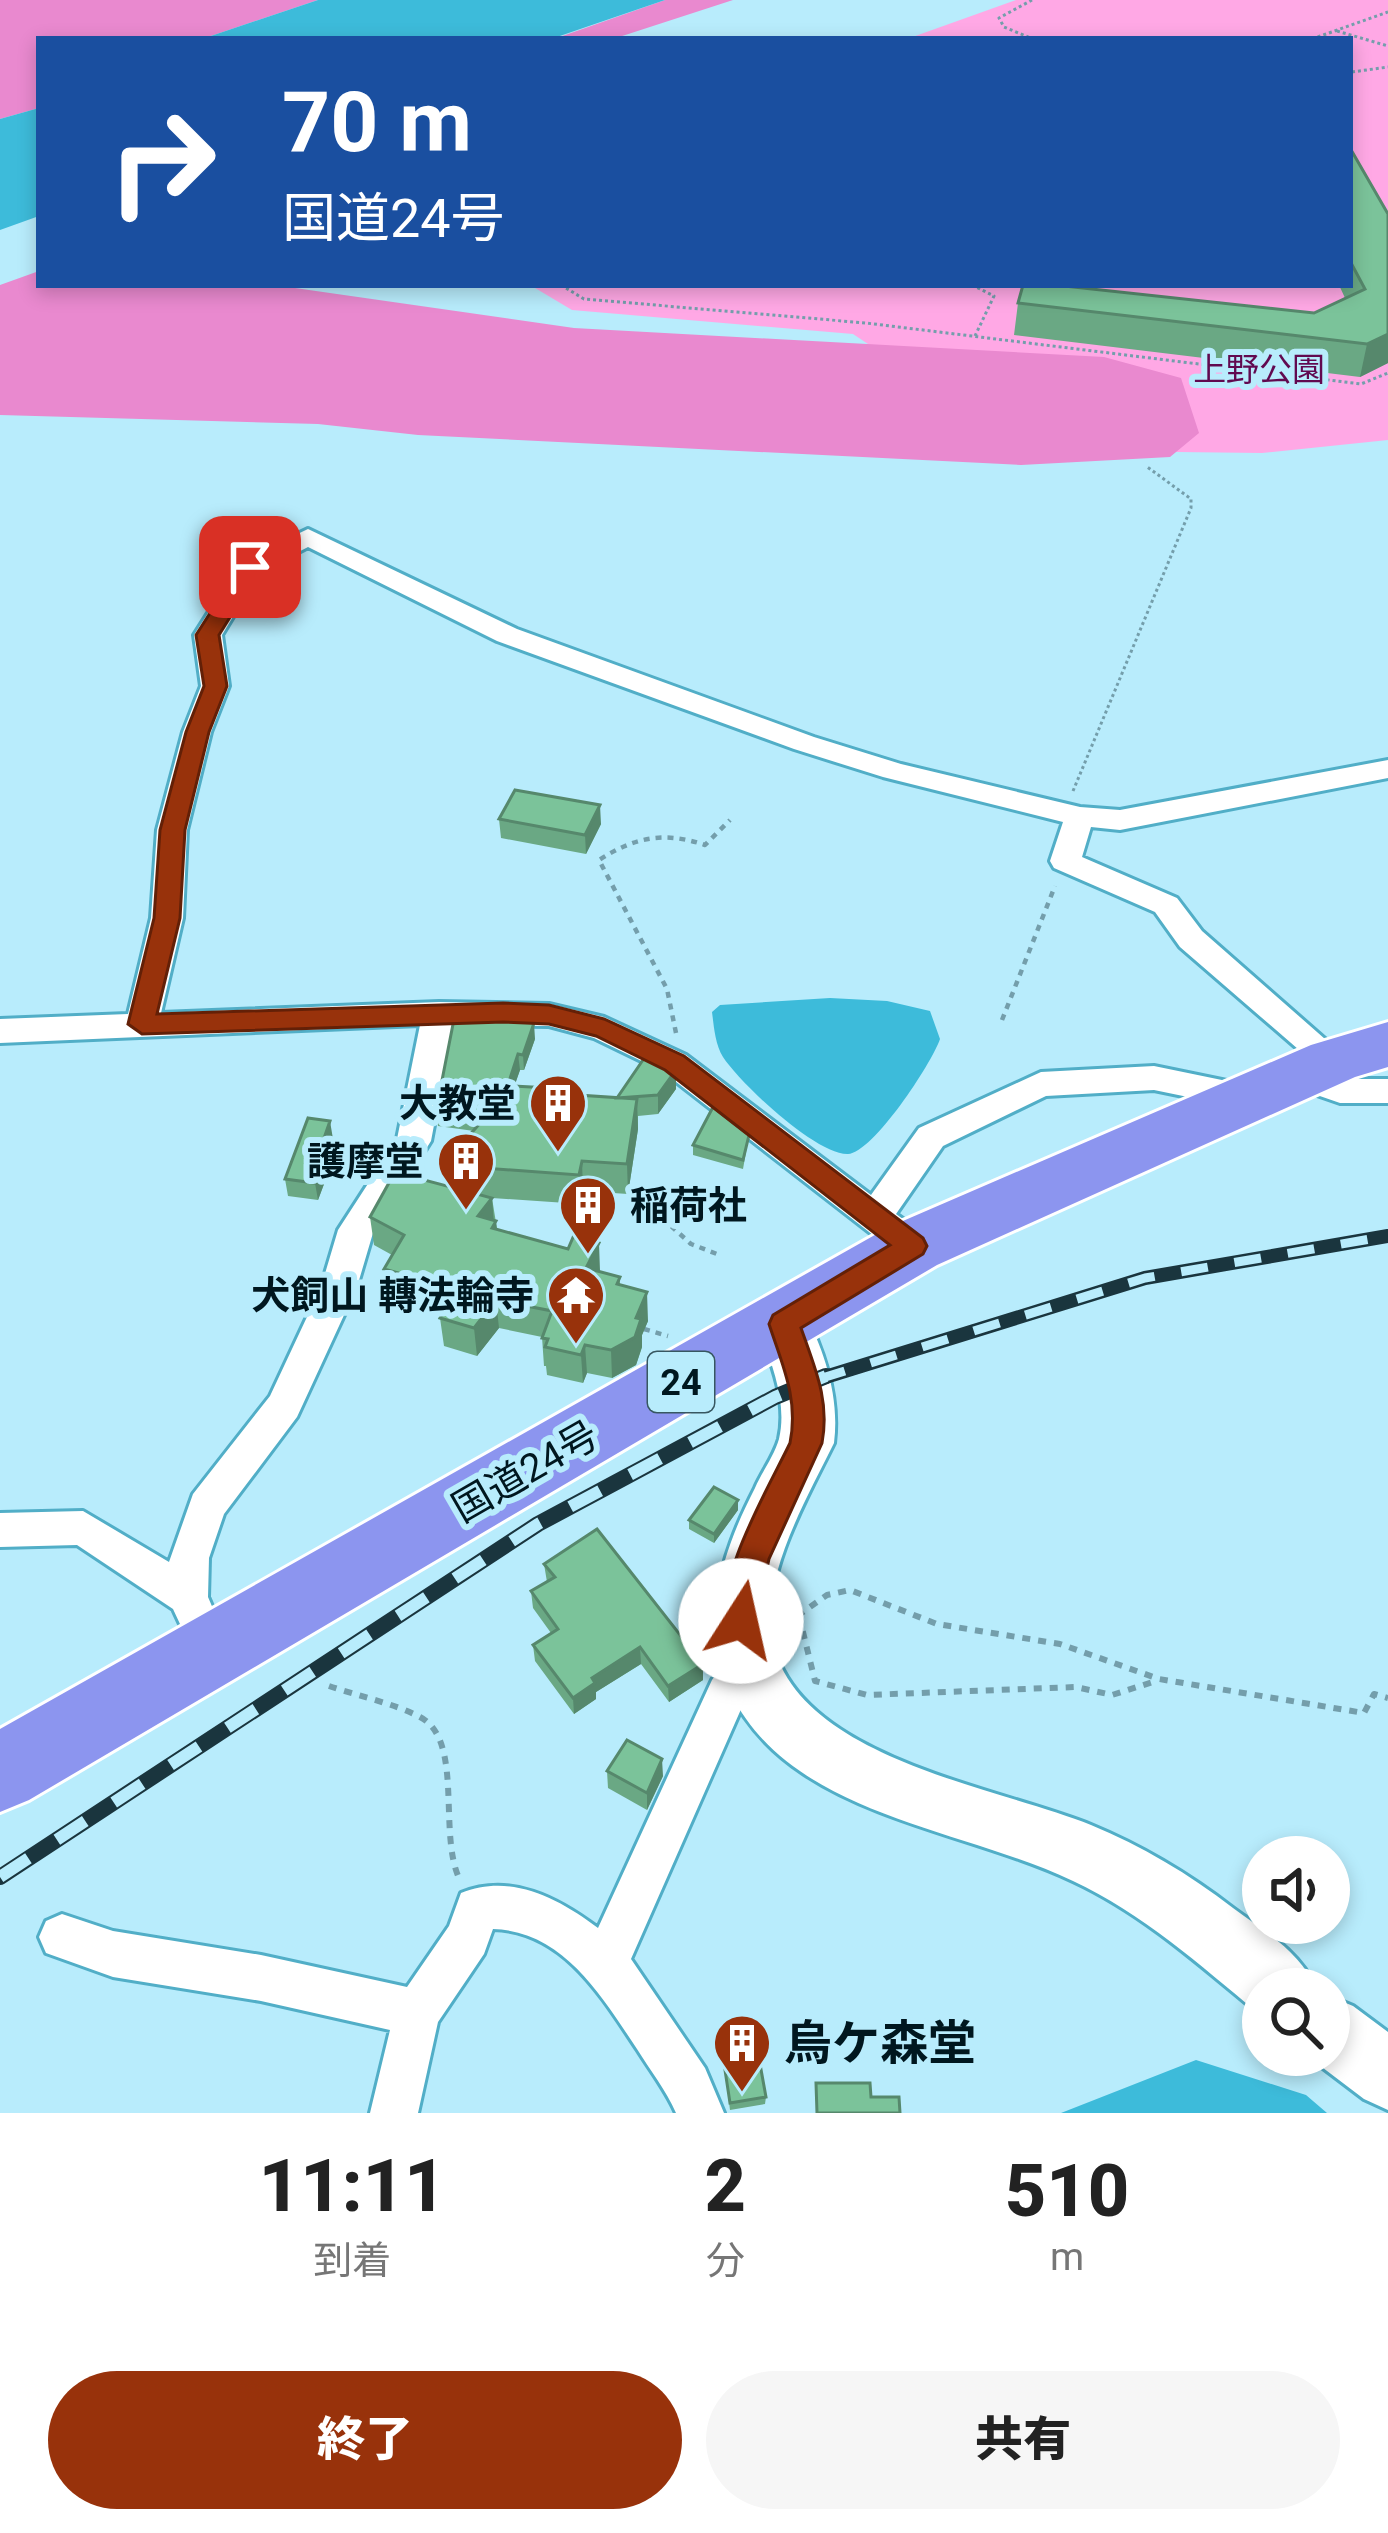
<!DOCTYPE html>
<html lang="ja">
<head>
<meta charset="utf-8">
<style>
	:root { --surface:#fff; --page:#f6f6f6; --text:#222; --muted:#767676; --accent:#98320b }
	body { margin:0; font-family:Roboto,"Noto Sans JP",sans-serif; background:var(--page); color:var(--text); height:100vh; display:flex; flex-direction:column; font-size:45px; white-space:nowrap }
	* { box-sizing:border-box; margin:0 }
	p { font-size:39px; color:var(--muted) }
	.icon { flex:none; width:66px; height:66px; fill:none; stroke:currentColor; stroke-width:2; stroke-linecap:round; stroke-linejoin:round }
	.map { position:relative; height:2113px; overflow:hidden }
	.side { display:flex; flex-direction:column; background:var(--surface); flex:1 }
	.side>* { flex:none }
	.guide { position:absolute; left:36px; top:36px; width:1317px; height:252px; border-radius:0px; box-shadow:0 6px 18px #0003; background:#1a4fa0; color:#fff; overflow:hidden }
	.controls { position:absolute; left:1242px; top:1836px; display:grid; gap:24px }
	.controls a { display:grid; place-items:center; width:108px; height:108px; border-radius:50%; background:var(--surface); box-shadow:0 6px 18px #0003; font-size:60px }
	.pin { position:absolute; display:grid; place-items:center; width:102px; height:102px; color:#fff; margin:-51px; border-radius:24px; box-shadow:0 6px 18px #0006 }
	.me { position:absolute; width:132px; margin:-66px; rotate:10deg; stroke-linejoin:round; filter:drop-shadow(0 0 9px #0008) }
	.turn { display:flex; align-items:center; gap:42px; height:252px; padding:0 48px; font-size:54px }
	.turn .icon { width:156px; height:156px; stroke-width:2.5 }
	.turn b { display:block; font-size:84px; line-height:102px }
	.eta { display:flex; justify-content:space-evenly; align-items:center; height:204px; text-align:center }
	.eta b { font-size:72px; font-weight:800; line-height:84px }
	.primary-button { display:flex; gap:24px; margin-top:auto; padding:24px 48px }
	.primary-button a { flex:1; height:138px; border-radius:72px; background:var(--accent); color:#fff; font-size:48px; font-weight:800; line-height:138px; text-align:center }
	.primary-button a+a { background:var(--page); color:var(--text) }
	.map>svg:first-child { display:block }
	.green { fill:#ffa8e5 }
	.forest { fill:#e989cf }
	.water { fill:#3dbbda }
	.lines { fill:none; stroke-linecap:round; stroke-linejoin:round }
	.street-casing { stroke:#51aec7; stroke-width:6 }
	.secondary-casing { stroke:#51aec7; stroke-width:6 }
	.highway-casing { stroke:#fff; stroke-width:6 }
	.path-far2 { stroke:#749eab; stroke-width:3; stroke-dasharray:3 3; stroke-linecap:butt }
	.path-far1 { stroke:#749eab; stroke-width:4.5; stroke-dasharray:6 6; stroke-linecap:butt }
	.path { stroke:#749eab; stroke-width:6; stroke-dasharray:8 8; stroke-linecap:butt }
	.street { fill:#fff; fill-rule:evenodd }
	.secondary { fill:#fff; fill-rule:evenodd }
	.highway { fill:#8c95ef; fill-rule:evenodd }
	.rail-far1-casing { stroke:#1a353e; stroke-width:14 }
	.rail-casing { stroke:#1a353e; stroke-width:16 }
	.rail-far1 { stroke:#b8ecfc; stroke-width:9; stroke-dasharray:27; stroke-linecap:butt }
	.rail { stroke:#b8ecfc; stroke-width:12; stroke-dasharray:34; stroke-linecap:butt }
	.wall { fill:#6aa884 }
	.shaded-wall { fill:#56886c }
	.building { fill:#7bc39a; stroke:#56886c; stroke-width:3 }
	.route { fill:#98320b; stroke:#632007; stroke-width:3 }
	.labels { text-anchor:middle; stroke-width:12; stroke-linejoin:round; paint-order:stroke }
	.far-park-label { font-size:33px; fill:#610950; stroke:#b8ecfc }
	.shield { fill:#b8ecfc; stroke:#375761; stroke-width:3 }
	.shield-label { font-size:36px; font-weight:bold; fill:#00171f }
	.poi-label { font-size:39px; font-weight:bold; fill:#00171f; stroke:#b8ecfc; text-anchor:end }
	.street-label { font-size:39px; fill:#00171f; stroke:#b8ecfc }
	.near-poi-label { font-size:48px; font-weight:bold; fill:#00171f; stroke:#b8ecfc; text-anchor:start }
</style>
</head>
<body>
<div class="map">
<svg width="1388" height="2113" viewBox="0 0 1388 2113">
	<rect width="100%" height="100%" fill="#b8ecfc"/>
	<path class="green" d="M1016,0h372v440l-126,13 -85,-1 -300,-102 -24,-16 -281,-24 -42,-25h820v-246h-443z"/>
	<path class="forest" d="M0,0h318l-116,39h-163v69l-39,11z
		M665,0h68l-120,39h-59z
		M39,271v14h235l300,43 530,29 77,21 18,55 -29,24 -149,8 -603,-30 -100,-11 -318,-9v-130z"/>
	<path class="water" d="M318,0h347l-114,39h-349z
		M39,108v108l-39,14v-111z
		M830,998l57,3 43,10 10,28c-8,24 -67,114 -92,115 -32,1 -108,-71 -125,-97 -8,-13 -9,-30 -11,-45l8,-7z
		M1196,2060l110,35 21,18h-266z"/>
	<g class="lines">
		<defs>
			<path id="street" d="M308,529l209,100 297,108 87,27 179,43 40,3 268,-50v18l-268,52 -29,-3 -9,30 95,41 25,33 148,130 -5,8h-24l-141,-122 -25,-35 -101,-44 -4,-7 13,-39 -180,-45 -89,-28 -297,-108 -189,-94 -48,25 -38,63 7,51 -18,46 -24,98 -4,88 -22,95 278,-11 110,2 55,13 82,38 185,140 48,-67 122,-56 113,-6 97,20 12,3 5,9 -5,9 -12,3 -97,-20 -108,6 -103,50 -47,68 30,22 5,10 -5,10 -13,4 -13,-4 -238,-185 -68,-33 -45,-12 -96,-1 -22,116 -58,92 -16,54 -60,130 -73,97 -15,44 -1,39 6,14 -6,13 -14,5 -14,-5 -7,-15 -96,-64 -77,2v-34l83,-2 86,51 24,-68 77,-98 51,-109 17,-57 59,-91 23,-114 -420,18v-24l128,-5 23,-96 6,-88 26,-98 18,-46 -7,-51 47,-74z
				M1300,1064l42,15h46v24h-48l-52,-18 -5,-9 5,-9z
				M747,1645l15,6 6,13 -26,43 -111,252 74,109 19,45h-48c-10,-23 -26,-43 -39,-64 -35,-52 -73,-118 -144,-120l-9,25 -46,68 -20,91h-48l20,-83 -129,-29 -148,-24 -67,-24 -7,-16 7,-16 16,-7 51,17 148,24 146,32 42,-61 12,-33c50,-20 97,5 137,35l114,-248 20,-29z"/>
			<path id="secondary" d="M784,1303l19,6c21,41 37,87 31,134 -26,53 -70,128 -63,189 16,125 224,154 320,193 51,21 98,49 142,83 31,23 68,44 83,81h-53v26l-5,-2c-58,-48 -116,-100 -185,-132 -134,-63 -330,-68 -361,-247 -2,-11 2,-24 4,-35 7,-41 20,-74 39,-111 7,-16 19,-32 24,-49 9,-38 -9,-80 -22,-115l8,-15z
				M1329,1996l24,10 35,26v78l-24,-11 -58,-44h23z"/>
			<path id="highway" d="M1388,1022v45l-33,10 -418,188 -908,535 -29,12v-83l889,-502 422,-182z"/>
		</defs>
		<use href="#street" class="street-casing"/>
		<use href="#secondary" class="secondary-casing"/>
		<use href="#highway" class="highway-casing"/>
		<path class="path-far2" d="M1032,0l-33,18 5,9 29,12
			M1337,31l51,15
			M1312,39l76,-27
			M1352,72l36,-5
			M561,285l23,14 282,24 495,61 27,-11
			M972,285l22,11 -19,40
			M1073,791l118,-283v-9l-45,-33"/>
		<path class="path-far1" d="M1002,1020l53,-134
			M676,1033l-9,-44 -68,-129c36,-23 65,-29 106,-15l25,-25
			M671,1226l20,18 26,10
			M644,1329l24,7"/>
		<path class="path" d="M782,1619h11l34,-24 23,-5 87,34 123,20 99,35 205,34 10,-19 14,4
			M793,1619l9,9 13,53 52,14 209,-8 36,8 44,-14
			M329,1686c29,10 64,17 91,31 44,23 18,115 39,161"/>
		<use href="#street" class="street"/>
		<use href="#secondary" class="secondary"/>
		<use href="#highway" class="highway"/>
		<defs>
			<path id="rail-far1" d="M819,1379l326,-101 243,-42"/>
			<path id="rail" d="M0,1877l538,-353 237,-127 51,-21"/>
		</defs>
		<use href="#rail-far1" class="rail-far1-casing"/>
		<use href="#rail" class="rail-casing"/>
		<use href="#rail-far1" class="rail-far1"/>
		<use href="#rail" class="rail"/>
	</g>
	<path class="wall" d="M1350,148l38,66v149l-28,14 -346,-42 4,-32 296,10 31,-15 -6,-13h11z
		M499,819l102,5 -15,30 -85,-16z
		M535,1039l-11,31h-4l-6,16 35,2 1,5 67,5 59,-9 -18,25 -20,2v13l-10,65 -45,-3 -2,13 -89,-6 5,31 103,43 20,5v8l28,36 -6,14v12l-6,18 -24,13 -25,-5 -4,10 -36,-8 -1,-9h-2l-2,-29 -43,-9 -22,28 -33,-10 -4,-28 3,-6 -55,-15 -4,-28 8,-14 -18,-10 -4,-28 56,-36 20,5 -3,-21 31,-34 -36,-5 -2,-15z
		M749,1135l-6,34 -50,-14v-10z
		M333,1139l-2,7 2,14 -15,40 -30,-4 -3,-17z
		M738,1500v10l-24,33 -25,-14v-9z
		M544,1564l159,116 -34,22 -28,-38 -45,28v7l-22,15 -39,-53 -2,-16 18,-12 -18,-25 -2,-17 16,-9z
		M607,1771l56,5 -16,34 -39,-22z
		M725,2070l41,27 -1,7 -35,6z"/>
	<path class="shaded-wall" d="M1388,334v29l-28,14 7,-33z
		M600,805l1,19 -15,30 -1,-19z
		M534,1023l1,16 -11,31 -1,-15z
		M518,1054l2,16 -22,64 -2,-16z
		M676,1070v19l-18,25v-19z
		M637,1099l1,30 -10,65 -1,-30z
		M330,1121l3,18 -2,7 2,14 -15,40 -3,-17 8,-42z
		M582,1161l1,30 -2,13 -2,-29z
		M492,1198l2,25 2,-2 3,28 -21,-33z
		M599,1243l1,28 -13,26 -1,-29z
		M647,1292l1,29 -6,14v12l-6,18 -24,13 -1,-28 25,-32z
		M496,1300l3,28 -22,28 -3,-28z
		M585,1345l2,28 -4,10 -2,-28z
		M738,1500v10l-24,33v-9z
		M640,1647l1,17 -45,28v7l-22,15 -1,-16 19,-20z
		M703,1664v16l-34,22 -1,-16z
		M662,1759l1,17 -16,34v-17z"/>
	<path class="building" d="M1350,148l38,66v120l-21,10 -349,-41 5,-18h32l259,28 51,-24 -15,-28z
		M515,790l85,15 -15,30 -86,-16z
		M455,1014l79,9 -11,32 -5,-1 -14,43 -18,20 -50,-6z
		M645,1057l31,13 -18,25 -41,3z
		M513,1086l36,2 -1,5 89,6 -10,65 -45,-3 -3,14 -136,-10z
		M713,1107l36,28 -6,25 -50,-15z
		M308,1118l22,3 -7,20 7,1 -15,41 -30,-4z
		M400,1163l25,10 -1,7 68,18 -14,18 18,5 -4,7 76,21 6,-14 25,8 -13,25 34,9 -3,7 30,8 -11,26 5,1 -6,18 -24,13 -26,-5 -4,10 -36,-8 3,-8 -6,-1 10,-27 -56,-11 -22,28 -34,-10 16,-29 -72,-20 20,-34 -34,-18z
		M714,1487l24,13 -24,34 -25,-14z
		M597,1529l106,135 -35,22 -28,-39 -48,31 3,5 -22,15 -40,-53 25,-16 -27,-38 24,-14 -11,-13z
		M627,1740l35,19 -15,34 -40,-22z
		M760,2064l6,33 -36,6 -5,-33z
		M816,2083h54l1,14h28l1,16h-83z"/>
	<path class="route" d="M250,561l11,6 -42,68 8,51 -18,46 -24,98 -5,88 -23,96 346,-11 46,2 55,14 80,37 239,182 4,8 -4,8 -122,74c14,40 29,73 21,115l-53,116 -16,72 -12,5 -12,-5c-20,-43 41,-146 61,-188 9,-44 -8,-79 -21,-119l4,-9 117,-70 -225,-175 -69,-34 -47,-12 -46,-2 -361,12 -14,-10 26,-106 6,-88 26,-98 18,-46 -8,-51 46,-72z"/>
	<defs>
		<symbol id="building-pin" viewBox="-11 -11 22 30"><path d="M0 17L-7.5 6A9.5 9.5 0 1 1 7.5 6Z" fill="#98320b" stroke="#b8ecfc"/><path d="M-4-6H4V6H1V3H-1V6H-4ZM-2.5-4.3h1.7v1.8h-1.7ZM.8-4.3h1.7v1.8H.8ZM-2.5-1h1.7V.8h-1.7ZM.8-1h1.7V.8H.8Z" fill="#fff"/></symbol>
		<symbol id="temple-pin" viewBox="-11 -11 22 30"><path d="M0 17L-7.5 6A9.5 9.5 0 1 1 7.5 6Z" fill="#98320b" stroke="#b8ecfc"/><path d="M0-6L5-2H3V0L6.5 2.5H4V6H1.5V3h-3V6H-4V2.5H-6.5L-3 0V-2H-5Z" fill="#fff"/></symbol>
	</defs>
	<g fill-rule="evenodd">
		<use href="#building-pin" x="525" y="1070" width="66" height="90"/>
		<use href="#building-pin" x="433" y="1128" width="66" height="90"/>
		<use href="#building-pin" x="555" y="1172" width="66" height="90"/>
		<use href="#temple-pin" x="543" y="1262" width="66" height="90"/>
		<use href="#building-pin" x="709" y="2010" width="66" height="90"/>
	</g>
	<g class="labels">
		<g class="far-park-label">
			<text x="1259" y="381">上野公園</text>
		</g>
		<rect class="shield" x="648" y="1352" width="66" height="60" rx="9"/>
		<g class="shield-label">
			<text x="681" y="1395">24</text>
		</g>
		<g class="poi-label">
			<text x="516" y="1117">大教堂</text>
			<text x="424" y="1175">護摩堂</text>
			<text x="630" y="1219" text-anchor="start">稲荷社</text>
			<text x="534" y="1309">犬飼山 轉法輪寺</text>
		</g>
		<g class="street-label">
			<text transform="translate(525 1471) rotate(-30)" y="14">国道24号</text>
		</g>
		<g class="near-poi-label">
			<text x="784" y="2060">烏ケ森堂</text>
		</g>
	</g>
</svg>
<div class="controls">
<a><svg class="icon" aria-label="sound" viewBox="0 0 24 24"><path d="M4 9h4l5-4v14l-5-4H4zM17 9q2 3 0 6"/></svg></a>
<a><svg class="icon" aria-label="search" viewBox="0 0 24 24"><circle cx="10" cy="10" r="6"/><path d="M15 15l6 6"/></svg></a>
</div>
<div class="pin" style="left:250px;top:567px;background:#d93025"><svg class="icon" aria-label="arrive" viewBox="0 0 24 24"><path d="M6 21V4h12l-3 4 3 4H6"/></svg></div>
<svg class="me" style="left:741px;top:1621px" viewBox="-20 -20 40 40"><circle r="19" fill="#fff"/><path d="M0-13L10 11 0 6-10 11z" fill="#98320b"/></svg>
<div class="guide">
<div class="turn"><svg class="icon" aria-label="right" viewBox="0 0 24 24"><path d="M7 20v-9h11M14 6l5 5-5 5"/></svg><div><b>70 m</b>国道24号</div></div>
</div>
</div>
<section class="side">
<div class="eta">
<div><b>11:11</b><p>到着</p></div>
<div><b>2</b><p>分</p></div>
<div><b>510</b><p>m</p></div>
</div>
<div class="primary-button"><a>終了</a><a>共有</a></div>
</section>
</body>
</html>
